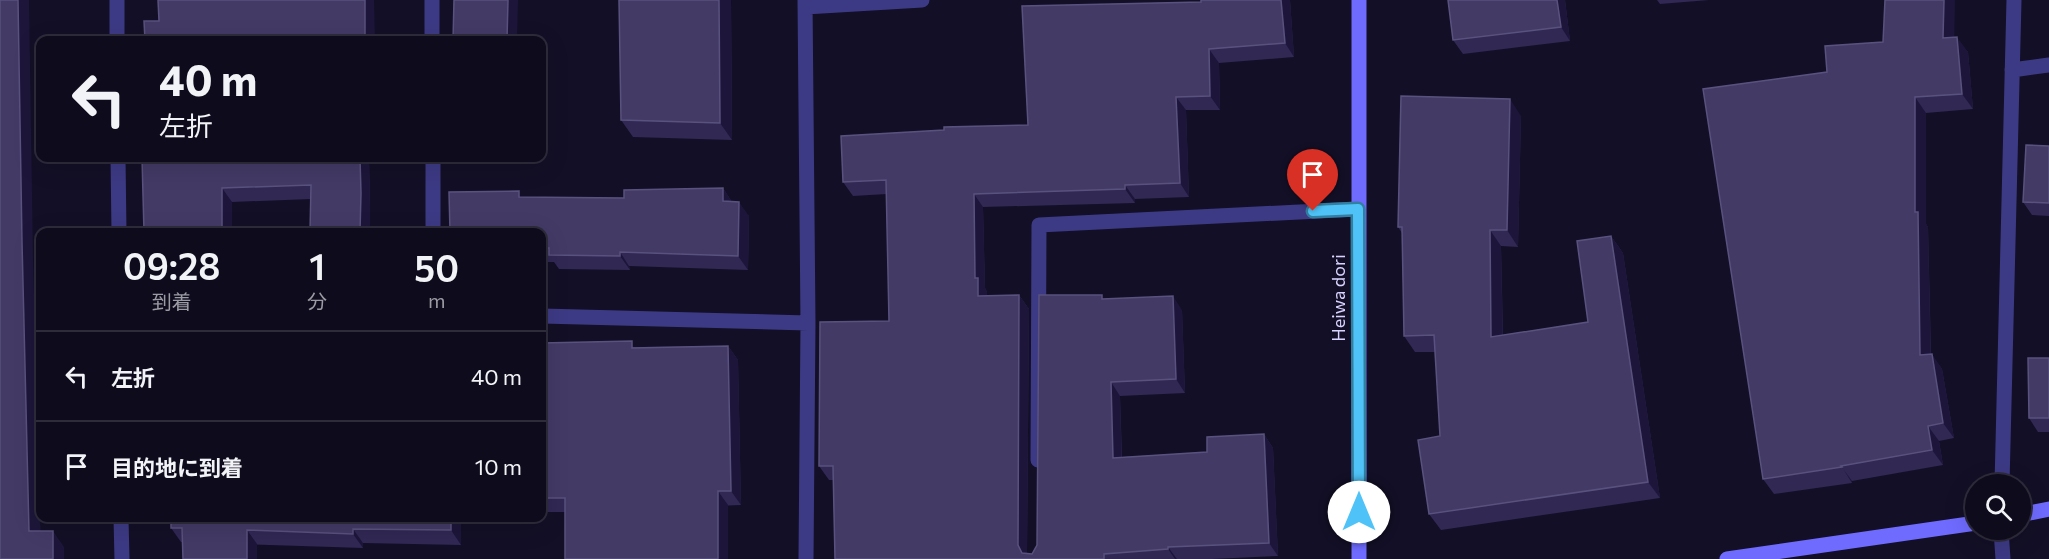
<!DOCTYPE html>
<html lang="ja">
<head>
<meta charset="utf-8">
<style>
	:root { --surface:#0e0b1c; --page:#1c1929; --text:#f1f3f6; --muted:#9b9ba3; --line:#2e2b3b }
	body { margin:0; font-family:Commissioner,"Noto Sans JP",sans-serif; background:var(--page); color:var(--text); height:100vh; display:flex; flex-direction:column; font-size:22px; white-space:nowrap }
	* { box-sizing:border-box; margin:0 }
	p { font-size:20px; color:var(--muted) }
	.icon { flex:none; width:33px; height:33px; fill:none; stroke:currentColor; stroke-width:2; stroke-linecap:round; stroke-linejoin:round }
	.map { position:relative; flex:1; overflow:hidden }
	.panel { position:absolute; left:36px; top:228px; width:510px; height:294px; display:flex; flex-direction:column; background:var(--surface); border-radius:12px; box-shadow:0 6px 24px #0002,0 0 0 2px var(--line) }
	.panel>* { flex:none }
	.top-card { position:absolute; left:36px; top:36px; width:510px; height:126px; border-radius:12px; box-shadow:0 6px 24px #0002,0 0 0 2px var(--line); background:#0e0b1c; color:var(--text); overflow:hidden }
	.buttons { position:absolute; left:1965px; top:474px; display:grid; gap:12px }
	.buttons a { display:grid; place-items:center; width:66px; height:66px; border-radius:50%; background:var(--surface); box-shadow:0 6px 24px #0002,0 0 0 2px var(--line); font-size:30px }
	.pin { position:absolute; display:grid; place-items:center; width:51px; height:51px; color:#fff; margin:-62px -26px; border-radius:50% 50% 50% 0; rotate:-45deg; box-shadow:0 0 6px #0007 }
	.pin .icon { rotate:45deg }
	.me { position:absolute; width:66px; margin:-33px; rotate:0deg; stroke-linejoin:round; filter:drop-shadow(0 0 4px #0008) }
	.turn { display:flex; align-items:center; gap:21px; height:126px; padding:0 24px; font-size:27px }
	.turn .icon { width:78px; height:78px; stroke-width:2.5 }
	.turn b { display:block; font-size:42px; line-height:51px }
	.eta { display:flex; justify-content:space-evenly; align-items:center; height:102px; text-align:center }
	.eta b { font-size:36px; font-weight:600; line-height:42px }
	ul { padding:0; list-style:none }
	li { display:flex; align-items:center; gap:18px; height:90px; padding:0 24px; border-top:2px solid var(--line) }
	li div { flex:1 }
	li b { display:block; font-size:22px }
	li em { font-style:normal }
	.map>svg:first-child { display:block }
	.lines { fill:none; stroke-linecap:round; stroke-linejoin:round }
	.street { stroke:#3d3a85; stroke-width:15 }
	.secondary { stroke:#6f6bff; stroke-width:15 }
	.wall { fill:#312854 }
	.shaded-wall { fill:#1d163a }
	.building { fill:#433a66; stroke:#5a527e; stroke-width:1.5 }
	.route-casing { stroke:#337fa1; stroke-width:15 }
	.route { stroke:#4fc3f7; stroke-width:10 }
	.labels { text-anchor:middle; stroke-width:4.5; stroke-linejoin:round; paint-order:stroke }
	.street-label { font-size:18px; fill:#d9d4ff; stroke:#130f26 }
</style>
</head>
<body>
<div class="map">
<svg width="2049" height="559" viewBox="0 0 2049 559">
	<rect width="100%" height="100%" fill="#130f26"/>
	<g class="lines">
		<path class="street" d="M117,0v40
			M432,0v40
			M805,0l3,323 -2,236
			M805,7l117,-7
			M2012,70l37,-5
			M118,158l1,74
			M433,158v74
			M542,316l266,7
			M1038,460l1,-235 319,-16
			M2002,484l12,-484
			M121,518l1,41
			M2001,530l2,29"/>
		<path class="secondary" d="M1359,0v559
			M2020,515l29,-6
			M1727,559l249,-36"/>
	</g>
	<path class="wall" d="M619,0h112l1,140 -99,-3 -12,-17z
		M1290,0l4,57 -75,6 1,47h-34l3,87 -54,2v4l-152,4 2,81 2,4v3h32l10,14 -2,245h5l5,-9 68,-246 77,11 3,83 -65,3 2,61 85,-5 57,-18 9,14 5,108 -66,3h-377l-2,-79h-4l-10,-14 70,-145 -2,-127 -34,2 -10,-14 101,-52 84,-5 173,-123z
		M1448,0h117l5,41 -107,13 -10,-14z
		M1657,0h52l-49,4z
		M1954,37l14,15 5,57 -47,4v111l2,3 3,127 11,15 12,69 -15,3 4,24 -91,16v2l-78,11 -11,-15 64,-407z
		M1521,116l-3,131 -17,-1 2,89 85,-13 23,-86 12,17 37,245 -219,32 -12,-16 11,-78 -5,-84h-20l-11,-16 -2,-103 -4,-6z
		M2049,146v70l-17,-1 -9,-13z
		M142,158h227l1,49v25h-60l1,-33 -79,3z
		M723,188l9,14 17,14 -1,54 -119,-4 1,4 -71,-1 -5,-7h-12v-30h-92l73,-35 101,1z
		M542,343l94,4 92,-1 10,14 3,145 -176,7h-23z
		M2049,358v74h-11l-9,-14z
		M461,518v27l-98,-2v5l-182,-6 -10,-14z"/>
	<path class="shaded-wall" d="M18,0h11l4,258 8,290 -12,-17 -7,-289z
		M365,0h9l1,40h-10z
		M508,0h10l-1,40h-10z
		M719,0h12l1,140 -12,-17z
		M1281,0h9l4,57 -9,-14z
		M1557,0h8l5,41 -9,-14z
		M1944,0h11l-1,53 -11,-15z
		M1957,37l11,15 5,57 -11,-15z
		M1209,49l10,14 1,47 -10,-14z
		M1176,97l10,13 3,87 -9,-14z
		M1915,97l11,16v111l2,3 3,143 -11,-15 -5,-143z
		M1510,99l11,17 -3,131 -11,-17z
		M360,158h9l1,49v25h-10z
		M1125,185l10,14v4l-10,-14z
		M222,188l10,14v30h-10z
		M723,188l9,14 -9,-1z
		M974,194l9,13 2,81 2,4v17l-9,-13 -3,-18z
		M739,202l10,14 -1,54 -10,-14z
		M1490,230l11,16 2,108 -12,-17z
		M1611,236l12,17 37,245 -12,-16z
		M620,252l9,14 1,4 -10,-14z
		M1019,295l10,14 -2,250h-1l-8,-14z
		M1173,296l9,14 3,83 -9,-14z
		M728,346l10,14 3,145 -10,-14z
		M1932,354l10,15 12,69 -11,-15z
		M1111,382l9,14 2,76 -9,-14z
		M1928,426l11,15 4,24 -11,-15z
		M1264,434l9,14 5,108 -9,-13z
		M1841,466l11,15v2l-10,-16z
		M718,491l10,14v54h-10z
		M451,518h10v27l-10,-15z
		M353,529l10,14v5l-10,-14z
		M247,530l10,14v15h-10z
		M53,531l11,16v12h-11z
		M1168,547l9,12h-2l-7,-10z"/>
	<path class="building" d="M0,0h18l4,242 7,289h24v28h-53z
		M158,0h207v40h-220l-1,-19h15z
		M454,0h54l-1,40h-54z
		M619,0h100l1,123 -99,-3z
		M1201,0h80l4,43 -76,6 1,47 -34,1 4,86 -55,2v4l-151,5 1,84h3v18l41,-1 -1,250 4,8 10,1 5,-9 2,-250h63v4l71,-3 3,83 -65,3 2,76 94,-6v-15l57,-3 5,109 -101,4v2l-64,5v5h-269l-2,-93h-14l1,-144 69,-1 -3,-141 -43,2 -2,-46 103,-6v-3l84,-2 -6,-119 179,-4z
		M1448,0h109l4,27 -108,13z
		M1885,0h59l-1,38 14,-1 5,57 -47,3v115h3l2,143 12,-1 11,69 -15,3 4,24 -91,16 1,1 -79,12 -60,-390 124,-17 -2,-26 58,-4z
		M1401,96l109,3 -3,131h-17l1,107 97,-15 -11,-81 34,-5 37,246 -219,32 -11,-74 22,-4 -6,-101 -30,1 -2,-109h-4z
		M2026,145l23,1v57l-26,-1z
		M142,158h218l1,35 -1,39h-50l1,-47 -89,3v44h-78z
		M723,188v13l16,1 -1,54 -118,-4v4l-71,-1v-7h-7v-16h-92l-1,-40 70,-1v6l105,1v-8z
		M632,341v7l96,-2 3,145h-13v68h-153v-61h-23v-155z
		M2028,358h21v60h-20z
		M171,518h280v12l-98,-1v5l-106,-4v29h-64l-1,-31h-11z"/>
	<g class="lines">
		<defs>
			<path id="route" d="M1313,211l45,-2 1,303"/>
		</defs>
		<use href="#route" class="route-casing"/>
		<use href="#route" class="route"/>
	</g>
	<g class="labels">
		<g class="street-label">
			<text transform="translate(1339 298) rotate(-90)" y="6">Heiwa dori</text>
		</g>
	</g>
</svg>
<div class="buttons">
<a><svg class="icon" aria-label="search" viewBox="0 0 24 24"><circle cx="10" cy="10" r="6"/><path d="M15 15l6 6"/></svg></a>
</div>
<div class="pin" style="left:1313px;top:211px;background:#d93025"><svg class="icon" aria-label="arrive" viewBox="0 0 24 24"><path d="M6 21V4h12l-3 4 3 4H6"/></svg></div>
<svg class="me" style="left:1359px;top:512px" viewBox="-20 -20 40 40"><circle r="19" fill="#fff"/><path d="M0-13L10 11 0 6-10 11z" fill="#4fc3f7"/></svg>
<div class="top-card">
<div class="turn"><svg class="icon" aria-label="left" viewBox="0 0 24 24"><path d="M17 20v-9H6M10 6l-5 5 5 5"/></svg><div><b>40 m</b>左折</div></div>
</div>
<section class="panel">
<div class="eta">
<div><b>09:28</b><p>到着</p></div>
<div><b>1</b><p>分</p></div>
<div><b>50</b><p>m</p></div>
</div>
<ul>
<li><svg class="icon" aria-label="left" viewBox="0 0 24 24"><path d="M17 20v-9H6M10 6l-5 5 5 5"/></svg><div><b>左折</b></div><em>40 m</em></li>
<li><svg class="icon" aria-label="arrive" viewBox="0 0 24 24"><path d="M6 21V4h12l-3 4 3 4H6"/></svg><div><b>目的地に到着</b></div><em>10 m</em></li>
</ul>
</section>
</div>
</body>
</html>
